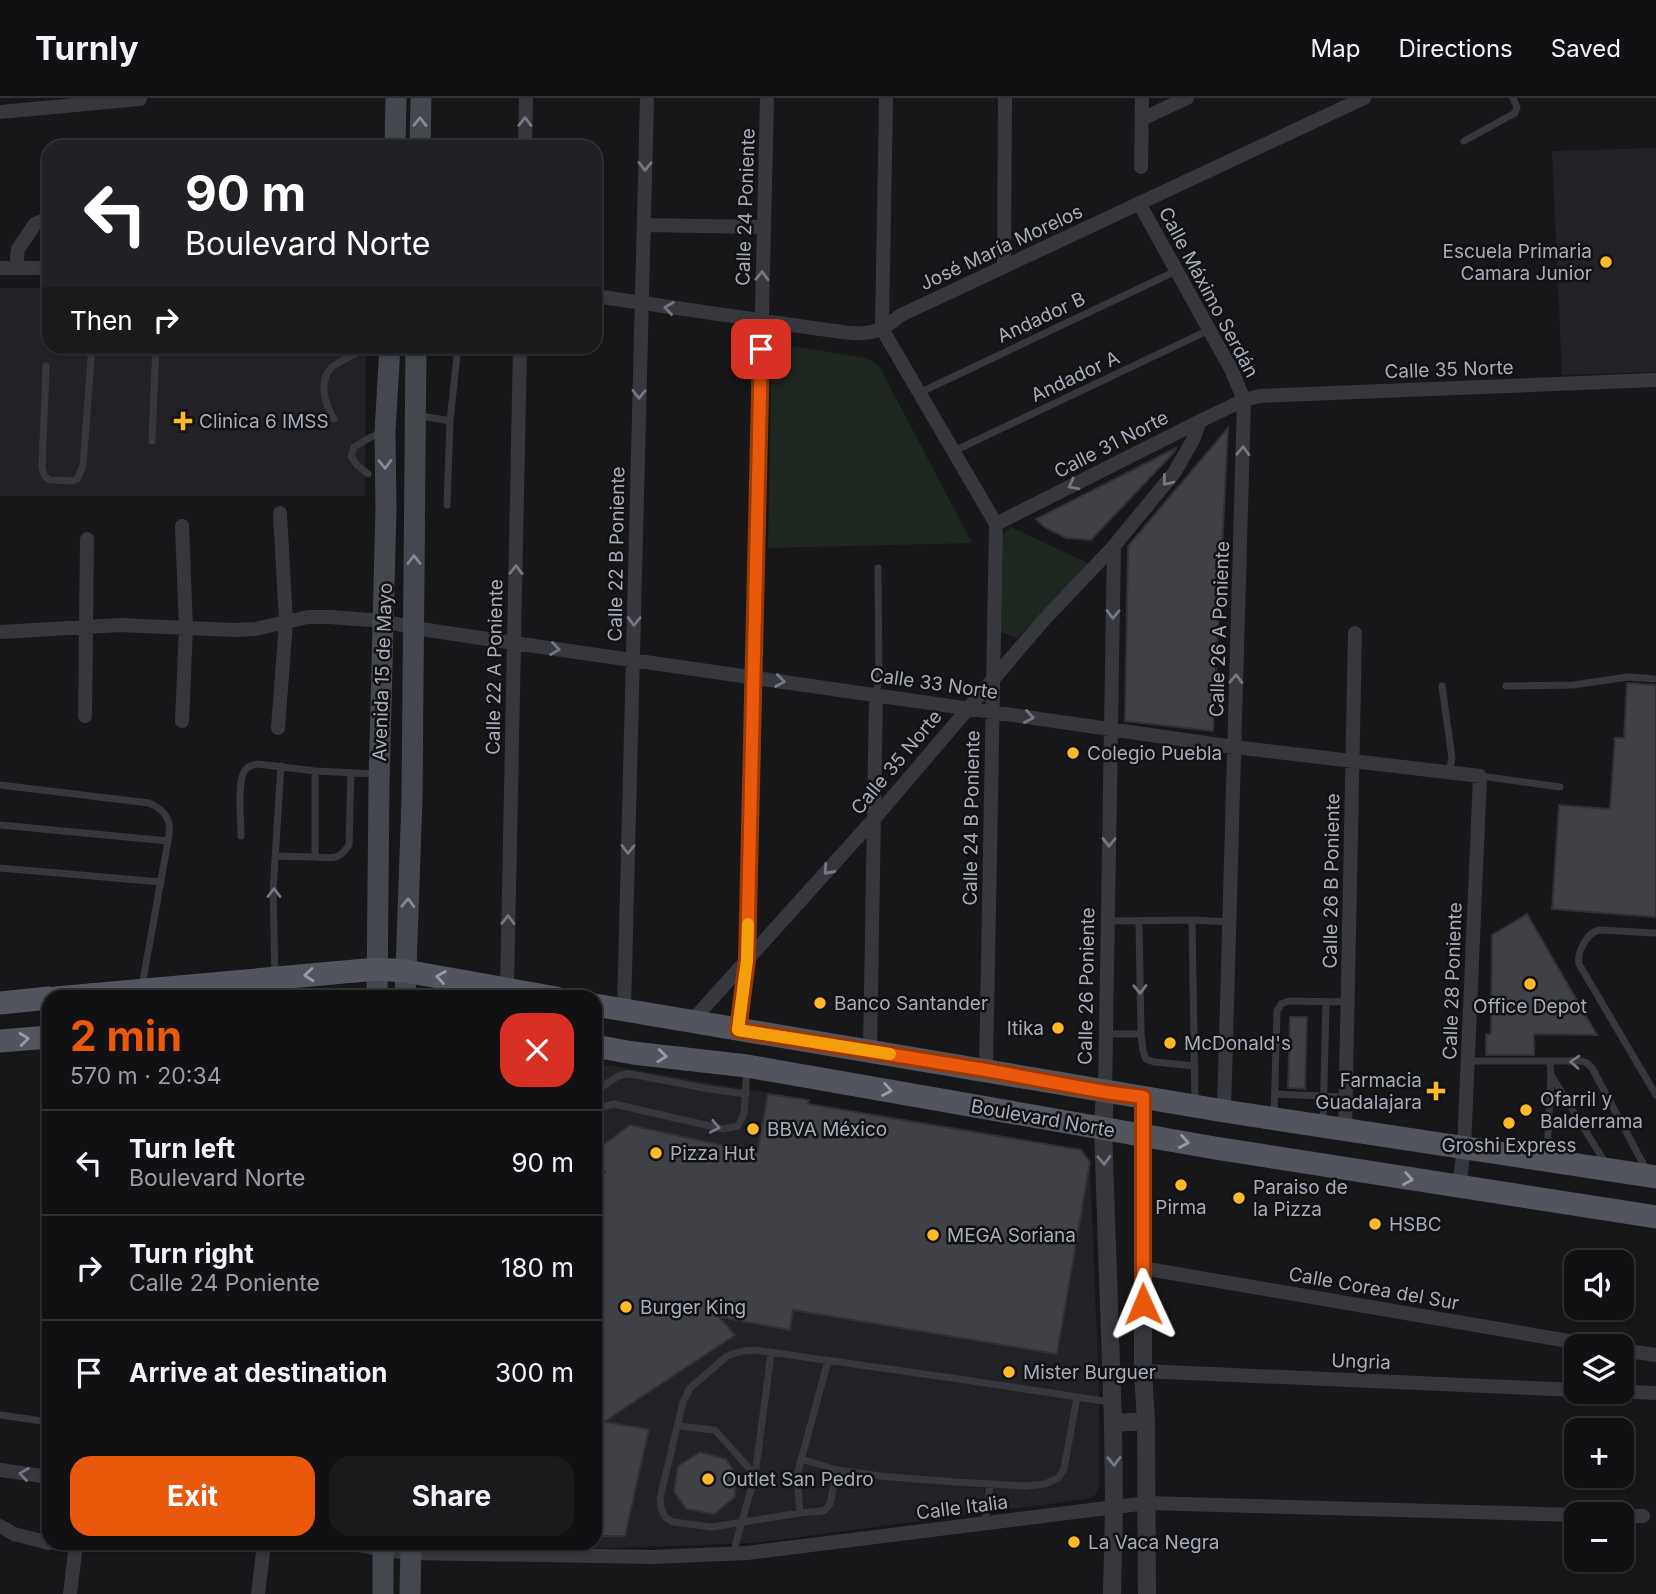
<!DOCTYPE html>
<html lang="en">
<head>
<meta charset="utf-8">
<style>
	:root { --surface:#111113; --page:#1a1a1c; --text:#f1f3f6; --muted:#9c9da0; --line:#303133; --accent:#ea580c }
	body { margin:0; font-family:Inter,sans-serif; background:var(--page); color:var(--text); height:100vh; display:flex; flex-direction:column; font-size:26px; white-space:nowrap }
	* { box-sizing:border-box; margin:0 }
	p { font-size:23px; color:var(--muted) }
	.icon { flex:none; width:38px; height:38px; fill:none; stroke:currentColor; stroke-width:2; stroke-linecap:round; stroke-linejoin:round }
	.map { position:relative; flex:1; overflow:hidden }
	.sheet { position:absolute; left:42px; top:892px; width:560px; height:560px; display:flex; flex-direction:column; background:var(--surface); border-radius:21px; box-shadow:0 2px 5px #0004,0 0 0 2px var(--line) }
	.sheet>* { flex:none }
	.top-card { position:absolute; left:42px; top:42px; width:560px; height:214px; border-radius:21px; box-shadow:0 2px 5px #0004,0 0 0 2px var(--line); background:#202124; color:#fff; overflow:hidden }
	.fabs { position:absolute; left:1564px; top:1152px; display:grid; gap:14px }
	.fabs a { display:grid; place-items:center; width:70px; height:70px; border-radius:14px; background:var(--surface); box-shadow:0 2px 5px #0004,0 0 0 2px var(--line); font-size:35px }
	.pin { position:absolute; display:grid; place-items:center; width:60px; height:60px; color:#fff; margin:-30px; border-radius:14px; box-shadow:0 4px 10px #0006 }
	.me { position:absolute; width:77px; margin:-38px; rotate:359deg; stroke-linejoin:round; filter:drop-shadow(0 0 5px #0008) }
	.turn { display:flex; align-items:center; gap:24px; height:147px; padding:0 28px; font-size:32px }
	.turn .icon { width:91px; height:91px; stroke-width:2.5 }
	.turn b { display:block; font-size:49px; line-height:60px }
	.then { display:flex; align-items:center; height:66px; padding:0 28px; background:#0003; gap:14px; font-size:26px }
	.round { display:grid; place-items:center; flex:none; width:74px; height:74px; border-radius:21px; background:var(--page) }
	.overview { display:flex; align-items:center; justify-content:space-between; height:119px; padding:0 28px }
	h1 { font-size:42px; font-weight:700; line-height:52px; color:var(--accent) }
	.primary-button { display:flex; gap:14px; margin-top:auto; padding:14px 28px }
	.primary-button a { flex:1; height:80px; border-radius:21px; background:var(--accent); color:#fff; font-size:28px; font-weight:700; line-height:80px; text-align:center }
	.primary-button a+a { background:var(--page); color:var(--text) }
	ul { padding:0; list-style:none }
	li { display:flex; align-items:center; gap:21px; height:105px; padding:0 28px; border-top:2px solid var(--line) }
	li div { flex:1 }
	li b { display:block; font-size:26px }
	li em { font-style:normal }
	header { display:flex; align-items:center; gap:42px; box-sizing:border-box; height:98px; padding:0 35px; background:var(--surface); border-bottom:2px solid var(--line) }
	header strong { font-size:33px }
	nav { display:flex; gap:38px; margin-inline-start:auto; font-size:24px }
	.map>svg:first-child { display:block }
	.built { fill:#222226 }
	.green { fill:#1e271f }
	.building { fill:#404146; stroke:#303035; stroke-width:2 }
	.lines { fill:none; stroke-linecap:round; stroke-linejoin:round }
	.service { stroke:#37383e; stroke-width:7 }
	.minor { stroke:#37383e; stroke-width:14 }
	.tertiary { stroke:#37383e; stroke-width:18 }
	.secondary { stroke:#45474f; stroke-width:21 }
	.primary { stroke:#53555e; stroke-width:23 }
	.oneway { stroke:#858995 }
	.oneway2 { stroke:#757882 }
	.oneway3 { stroke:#969ba8 }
	.route-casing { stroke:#983908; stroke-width:18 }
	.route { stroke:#ea580c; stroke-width:12 }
	.slow { stroke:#f59e0b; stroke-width:12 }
	.poi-dot { fill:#ffb928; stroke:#121114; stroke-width:2.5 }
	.labels { text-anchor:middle; stroke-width:5; stroke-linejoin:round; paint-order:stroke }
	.street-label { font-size:19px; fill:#a7adba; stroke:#121114 }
	.poi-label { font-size:19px; fill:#a7adba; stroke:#121114; text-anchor:start }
</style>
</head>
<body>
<header>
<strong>Turnly</strong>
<nav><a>Map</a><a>Directions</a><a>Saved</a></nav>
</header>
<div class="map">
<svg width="1656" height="1496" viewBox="0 0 1656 1496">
	<rect width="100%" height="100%" fill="#171719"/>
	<path class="built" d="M1656,50v224l-94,3 -10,-224z
		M0,190h49v58l317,1 -1,149h-365z
		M595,965l214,37 -1,4 273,46 9,12 9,230v97l-4,6 -8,4 -333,44 -209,7 -45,-6h95z"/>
	<path class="green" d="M772,245l95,15 12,8 93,177 -204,5z
		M1011,429l78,37 -72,74 -16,-6v-96z"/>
	<path class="building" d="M1228,330l-15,303 -88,-10 3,-175z
		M1176,350v2l-85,90 -25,-2 -22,-11 -8,-8z
		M1627,585l29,2v232l-104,-8 7,-104 51,4 5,-71h9z
		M1527,816l70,121 -63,-1v21h-48v-21h5l1,-99z
		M1290,919h17l-2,72 -17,-1z
		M768,996l41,6 -1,4 273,46 9,12 -33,192 -264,-44 -3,20 -71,-13 16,18 -131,87 45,7 -24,107h-30v-358l10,-6 -10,-13v-8l35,-26 127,28z
		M700,1354l26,7 10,16 -1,22 -21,17 -28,-5 -12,-18 4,-25z"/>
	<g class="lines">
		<path class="service" d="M1464,43l51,-28 2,-6 -4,-9
			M46,268l-4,102 3,9 5,3 22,1 5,-2 6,-13 9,-120
			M919,295l257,-122
			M416,320l11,-1 23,4
			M334,321c-9,-14 -16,-36 -3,-51 6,-6 31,-17 40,-22
			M152,343l4,-95
			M954,353l255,-121
			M368,376l-11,-9 -6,-9 3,-9 17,-10 11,-4
			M447,407l3,-84 8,-75
			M1442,588l10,72 -3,14
			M1506,588l67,-1 55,-8 28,2
			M876,597l3,-18 -1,-109
			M315,673l63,3
			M1480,678l80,11
			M0,687l149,18c19,8 23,19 19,38l-168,-16
			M241,738c0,-14 -4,-53 3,-64 3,-6 8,-7 14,-8l57,7v86l-40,-1
			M315,759c18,1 23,4 34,-12l2,-72
			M0,770l161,14
			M1192,822l3,181
			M1108,823l84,-1 37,2
			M1139,823l2,113 2,17 3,8 8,3 41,4
			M1656,835l-57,-3c-12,3 -22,21 -20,34l77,131
			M275,877l-2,-85 8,-124
			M142,888l26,-145
			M1106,936h35
			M1467,963h114l6,2 5,5 54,101
			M1551,977l55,89
			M595,992c16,-5 18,-17 36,-16l78,15 37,5
			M1275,996l71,3
			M595,1016l7,-7 12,-3 109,25 15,-3 6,-12 3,-45
			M1274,1019l3,-106 4,-7 8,-3 58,1
			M1323,1025l3,-121
			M1547,1057l4,-80 -1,-13
			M0,1317l49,7
			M678,1328l37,4 40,45
			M802,1361l35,11 43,6 74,6 71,4 20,-2 13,-6 6,-9 13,-72
			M837,1372l-7,34 -5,6 -4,1 -21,2 -88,14 -39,-5 -8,-5 -4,-9 -1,-10 23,-96 7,-14 37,-32 16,-5 12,-1 211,30 144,22
			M800,1415l-3,-38 31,-114
			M985,1425l5,-38
			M733,1456l22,-79 16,-121"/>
		<path class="minor" d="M886,0l-4,231 114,195
			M0,14l140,-13
			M1142,21l45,-21
			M525,49l1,-49
			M1141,69l1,-69
			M1139,105l92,166 13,31 -20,711
			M644,127l120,2
			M1004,168l1,-168
			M0,170h49
			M16,170l2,-19 17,-25 14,-6
			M595,198l225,33c19,2 45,9 62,-1 7,-3 13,-9 19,-13l463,-217
			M996,426l204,-103 44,-21 16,-4 396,-16
			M182,428l4,102 -4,93
			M0,534l120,-7 114,5 21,-1 53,-12h22l54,4 30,7 100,15 720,104 246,29 -16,372 -5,39
			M85,618l2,-177
			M278,630l8,-106 -6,-109
			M507,890l13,-642
			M624,913l23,-913
			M691,924l183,-203 168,-197 72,-76 60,-73 19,-33 7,-19
			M738,932l9,-70 20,-862
			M870,953l6,-356
			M986,972l10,-546
			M1105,994l9,-546
			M1345,1032l10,-497
			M1142,1170l456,78
			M1622,1252l34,5
			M1143,1273l434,19
			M1614,1293l42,2
			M0,1372l49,7
			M1622,1418h21
			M0,1428l14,8 35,9
			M353,1446l30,6 28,3 242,4 94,-4 400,-50 430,12
			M70,1496l6,-50
			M258,1496l6,-50"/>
		<path class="tertiary" d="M1105,994l-2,37 10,294 1,84 -2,87
			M1143,999v274l3,50 1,173
			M1113,1325l33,-2"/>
		<path class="secondary" d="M395,49l1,-49
			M420,49l1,-49
			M377,900l2,-215 7,-275 -1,-76 5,-86
			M405,900l7,-199 4,-453
			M383,1496v-50
			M410,1496l1,-50"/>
		<path class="primary" d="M56,900l321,-29 28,2 151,27
			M0,905l49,-5
			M595,907l629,106 432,66
			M0,943l49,-4
			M595,948l38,7 114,13 468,82 441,69"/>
	</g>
	<defs><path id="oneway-chevron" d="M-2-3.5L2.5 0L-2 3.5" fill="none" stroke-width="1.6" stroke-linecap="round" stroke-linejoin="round" transform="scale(1.75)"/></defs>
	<g class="oneway">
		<use href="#oneway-chevron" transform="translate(420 24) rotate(-89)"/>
		<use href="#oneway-chevron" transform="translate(385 366) rotate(89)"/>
		<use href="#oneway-chevron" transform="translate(414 462) rotate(-90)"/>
		<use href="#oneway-chevron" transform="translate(408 805) rotate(-88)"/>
	</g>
	<g class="oneway2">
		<use href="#oneway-chevron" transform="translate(525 24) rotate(-89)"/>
		<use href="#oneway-chevron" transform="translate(645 68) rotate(91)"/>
		<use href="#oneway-chevron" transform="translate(762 178) rotate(-88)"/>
		<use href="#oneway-chevron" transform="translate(669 210) rotate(-172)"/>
		<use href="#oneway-chevron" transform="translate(639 296) rotate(91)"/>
		<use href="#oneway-chevron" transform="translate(1243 353) rotate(-88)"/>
		<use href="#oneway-chevron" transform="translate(1167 383) rotate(129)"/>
		<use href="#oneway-chevron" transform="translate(1073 387) rotate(153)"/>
		<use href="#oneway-chevron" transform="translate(516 472) rotate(-89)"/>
		<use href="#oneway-chevron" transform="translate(1113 516) rotate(91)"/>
		<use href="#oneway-chevron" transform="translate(634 523) rotate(91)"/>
		<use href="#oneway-chevron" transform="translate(555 551) rotate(8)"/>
		<use href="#oneway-chevron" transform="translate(1236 581) rotate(-88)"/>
		<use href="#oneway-chevron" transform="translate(780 583) rotate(8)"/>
		<use href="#oneway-chevron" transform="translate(1029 619) rotate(9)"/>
		<use href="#oneway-chevron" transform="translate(1109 744) rotate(91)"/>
		<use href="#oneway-chevron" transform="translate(628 751) rotate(91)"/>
		<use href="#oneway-chevron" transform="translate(828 772) rotate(132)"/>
		<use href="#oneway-chevron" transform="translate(274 795) rotate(-90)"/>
		<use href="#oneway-chevron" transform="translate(508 822) rotate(-89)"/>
		<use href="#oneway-chevron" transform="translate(1140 891) rotate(89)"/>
		<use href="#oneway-chevron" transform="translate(1575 964) rotate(-176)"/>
		<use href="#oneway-chevron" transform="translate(715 1029) rotate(11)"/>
		<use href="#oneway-chevron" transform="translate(1104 1062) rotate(88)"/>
		<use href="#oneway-chevron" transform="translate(1114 1363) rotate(89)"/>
		<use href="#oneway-chevron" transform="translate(24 1376) rotate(-172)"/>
	</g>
	<g class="oneway3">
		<use href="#oneway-chevron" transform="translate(309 877) rotate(175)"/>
		<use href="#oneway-chevron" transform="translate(441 879) rotate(-171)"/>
		<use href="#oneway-chevron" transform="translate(24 941) rotate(-6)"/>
		<use href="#oneway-chevron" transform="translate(662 958) rotate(7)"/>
		<use href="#oneway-chevron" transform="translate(887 992) rotate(10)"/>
		<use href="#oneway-chevron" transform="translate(1184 1044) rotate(10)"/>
		<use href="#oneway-chevron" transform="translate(1408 1081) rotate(9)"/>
	</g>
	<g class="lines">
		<defs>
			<path id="route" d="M761,251l-14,611 -9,70 248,40 119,22 38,5v207"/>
		</defs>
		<use href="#route" class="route-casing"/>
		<use href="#route" class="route"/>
		<path class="slow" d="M748,826l-1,36 -9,70 152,24"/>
	</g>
	<g class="poi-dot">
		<circle cx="1606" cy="164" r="7"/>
		<path d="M179.5 312.5h7v7h7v7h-7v7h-7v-7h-7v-7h7z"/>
		<circle cx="1073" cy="655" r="7"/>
		<circle cx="1530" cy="886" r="7"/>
		<circle cx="820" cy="905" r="7"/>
		<circle cx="1058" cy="930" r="7"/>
		<circle cx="1170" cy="945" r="7"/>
		<path d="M1432.5 982.5h7v7h7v7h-7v7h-7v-7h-7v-7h7z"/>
		<circle cx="1526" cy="1012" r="7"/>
		<circle cx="1509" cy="1025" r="7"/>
		<circle cx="753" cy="1031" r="7"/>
		<circle cx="656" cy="1055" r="7"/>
		<circle cx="1181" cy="1087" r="7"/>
		<circle cx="1239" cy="1100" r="7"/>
		<circle cx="1375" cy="1126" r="7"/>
		<circle cx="933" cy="1137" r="7"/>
		<circle cx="626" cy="1209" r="7"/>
		<circle cx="1009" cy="1274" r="7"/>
		<circle cx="708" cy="1381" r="7"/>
		<circle cx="1074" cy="1444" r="7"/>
	</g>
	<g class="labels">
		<g class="street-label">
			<text transform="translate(745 109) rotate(-88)" y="7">Calle 24 Poniente</text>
			<text transform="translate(1001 149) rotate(-25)" y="7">José María Morelos</text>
			<text transform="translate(1209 194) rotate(62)" y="7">Calle Máximo Serdán</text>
			<text transform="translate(1041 219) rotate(-25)" y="7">Andador B</text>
			<text transform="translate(1449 271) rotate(-2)" y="7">Calle 35 Norte</text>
			<text transform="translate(1075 278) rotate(-25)" y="7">Andador A</text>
			<text transform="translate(1111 346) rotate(-27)" y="7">Calle 31 Norte</text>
			<text transform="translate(616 456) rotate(-89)" y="7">Calle 22 B Poniente</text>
			<text transform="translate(1219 531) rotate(-88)" y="7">Calle 26 A Poniente</text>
			<text transform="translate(494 569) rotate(-89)" y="7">Calle 22 A Poniente</text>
			<text transform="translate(382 574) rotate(-88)" y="7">Avenida 15 de Mayo</text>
			<text transform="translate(934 585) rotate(8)" y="7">Calle 33 Norte</text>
			<text transform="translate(896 664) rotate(-50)" y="7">Calle 35 Norte</text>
			<text transform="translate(971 720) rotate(-89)" y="7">Calle 24 B Poniente</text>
			<text transform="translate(1331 783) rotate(-89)" y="7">Calle 26 B Poniente</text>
			<text transform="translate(1452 883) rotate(-88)" y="7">Calle 28 Poniente</text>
			<text transform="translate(1086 888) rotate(-89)" y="7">Calle 26 Poniente</text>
			<text transform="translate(1043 1020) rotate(10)" y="7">Boulevard Norte</text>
			<text transform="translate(1374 1190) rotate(10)" y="7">Calle Corea del Sur</text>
			<text transform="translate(1361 1263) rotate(2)" y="7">Ungria</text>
			<text transform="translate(962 1409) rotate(-7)" y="7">Calle Italia</text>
		</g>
		<g class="poi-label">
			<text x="1592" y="160" text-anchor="end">Escuela Primaria<tspan x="1592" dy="22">Camara Junior</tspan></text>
			<text x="199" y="330">Clinica 6 IMSS</text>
			<text x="1087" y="662">Colegio Puebla</text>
			<text x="834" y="912">Banco Santander</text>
			<text x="1530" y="915" text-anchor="middle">Office Depot</text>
			<text x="1044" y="937" text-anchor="end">Itika</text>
			<text x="1184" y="952">McDonald's</text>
			<text x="1422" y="989" text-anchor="end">Farmacia<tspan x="1422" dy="22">Guadalajara</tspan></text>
			<text x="1540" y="1008">Ofarril y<tspan x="1540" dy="22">Balderrama</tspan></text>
			<text x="767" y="1038">BBVA México</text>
			<text x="1509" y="1054" text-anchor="middle">Groshi Express</text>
			<text x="670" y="1062">Pizza Hut</text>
			<text x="1253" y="1096">Paraiso de<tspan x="1253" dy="22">la Pizza</tspan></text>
			<text x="1181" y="1116" text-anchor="middle">Pirma</text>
			<text x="1389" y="1133">HSBC</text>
			<text x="947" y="1144">MEGA Soriana</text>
			<text x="640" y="1216">Burger King</text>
			<text x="1023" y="1281">Mister Burguer</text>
			<text x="722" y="1388">Outlet San Pedro</text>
			<text x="1088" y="1451">La Vaca Negra</text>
		</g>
	</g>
</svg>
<div class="fabs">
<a><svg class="icon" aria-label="sound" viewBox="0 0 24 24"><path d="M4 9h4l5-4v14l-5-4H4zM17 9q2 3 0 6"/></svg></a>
<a><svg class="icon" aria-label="layers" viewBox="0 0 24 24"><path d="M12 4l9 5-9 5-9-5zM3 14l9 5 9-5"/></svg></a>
<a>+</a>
<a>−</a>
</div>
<div class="pin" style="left:761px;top:251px;background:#d93025"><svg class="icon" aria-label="arrive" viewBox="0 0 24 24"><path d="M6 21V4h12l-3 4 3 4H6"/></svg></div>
<svg class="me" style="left:1143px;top:1206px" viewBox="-20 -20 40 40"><path d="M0-17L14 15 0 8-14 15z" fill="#ea580c" stroke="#fff" stroke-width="4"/></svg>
<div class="top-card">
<div class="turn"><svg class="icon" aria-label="left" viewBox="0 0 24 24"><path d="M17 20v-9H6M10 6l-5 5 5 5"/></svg><div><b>90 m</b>Boulevard Norte</div></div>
<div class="then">Then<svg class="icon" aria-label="right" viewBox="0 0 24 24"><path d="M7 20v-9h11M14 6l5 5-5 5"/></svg></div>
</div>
<section class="sheet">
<div class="overview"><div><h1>2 min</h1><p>570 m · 20:34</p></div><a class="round" style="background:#d93025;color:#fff"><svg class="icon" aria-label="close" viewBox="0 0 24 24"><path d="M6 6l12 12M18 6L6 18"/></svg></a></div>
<ul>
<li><svg class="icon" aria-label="left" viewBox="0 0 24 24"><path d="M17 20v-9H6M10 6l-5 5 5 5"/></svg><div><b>Turn left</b><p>Boulevard Norte</p></div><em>90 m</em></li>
<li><svg class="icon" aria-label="right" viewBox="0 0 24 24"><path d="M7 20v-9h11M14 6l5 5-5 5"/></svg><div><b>Turn right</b><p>Calle 24 Poniente</p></div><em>180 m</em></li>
<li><svg class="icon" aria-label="arrive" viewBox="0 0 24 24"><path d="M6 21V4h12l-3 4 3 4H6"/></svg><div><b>Arrive at destination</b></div><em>300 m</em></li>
</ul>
<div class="primary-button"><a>Exit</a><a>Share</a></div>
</section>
</div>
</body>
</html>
